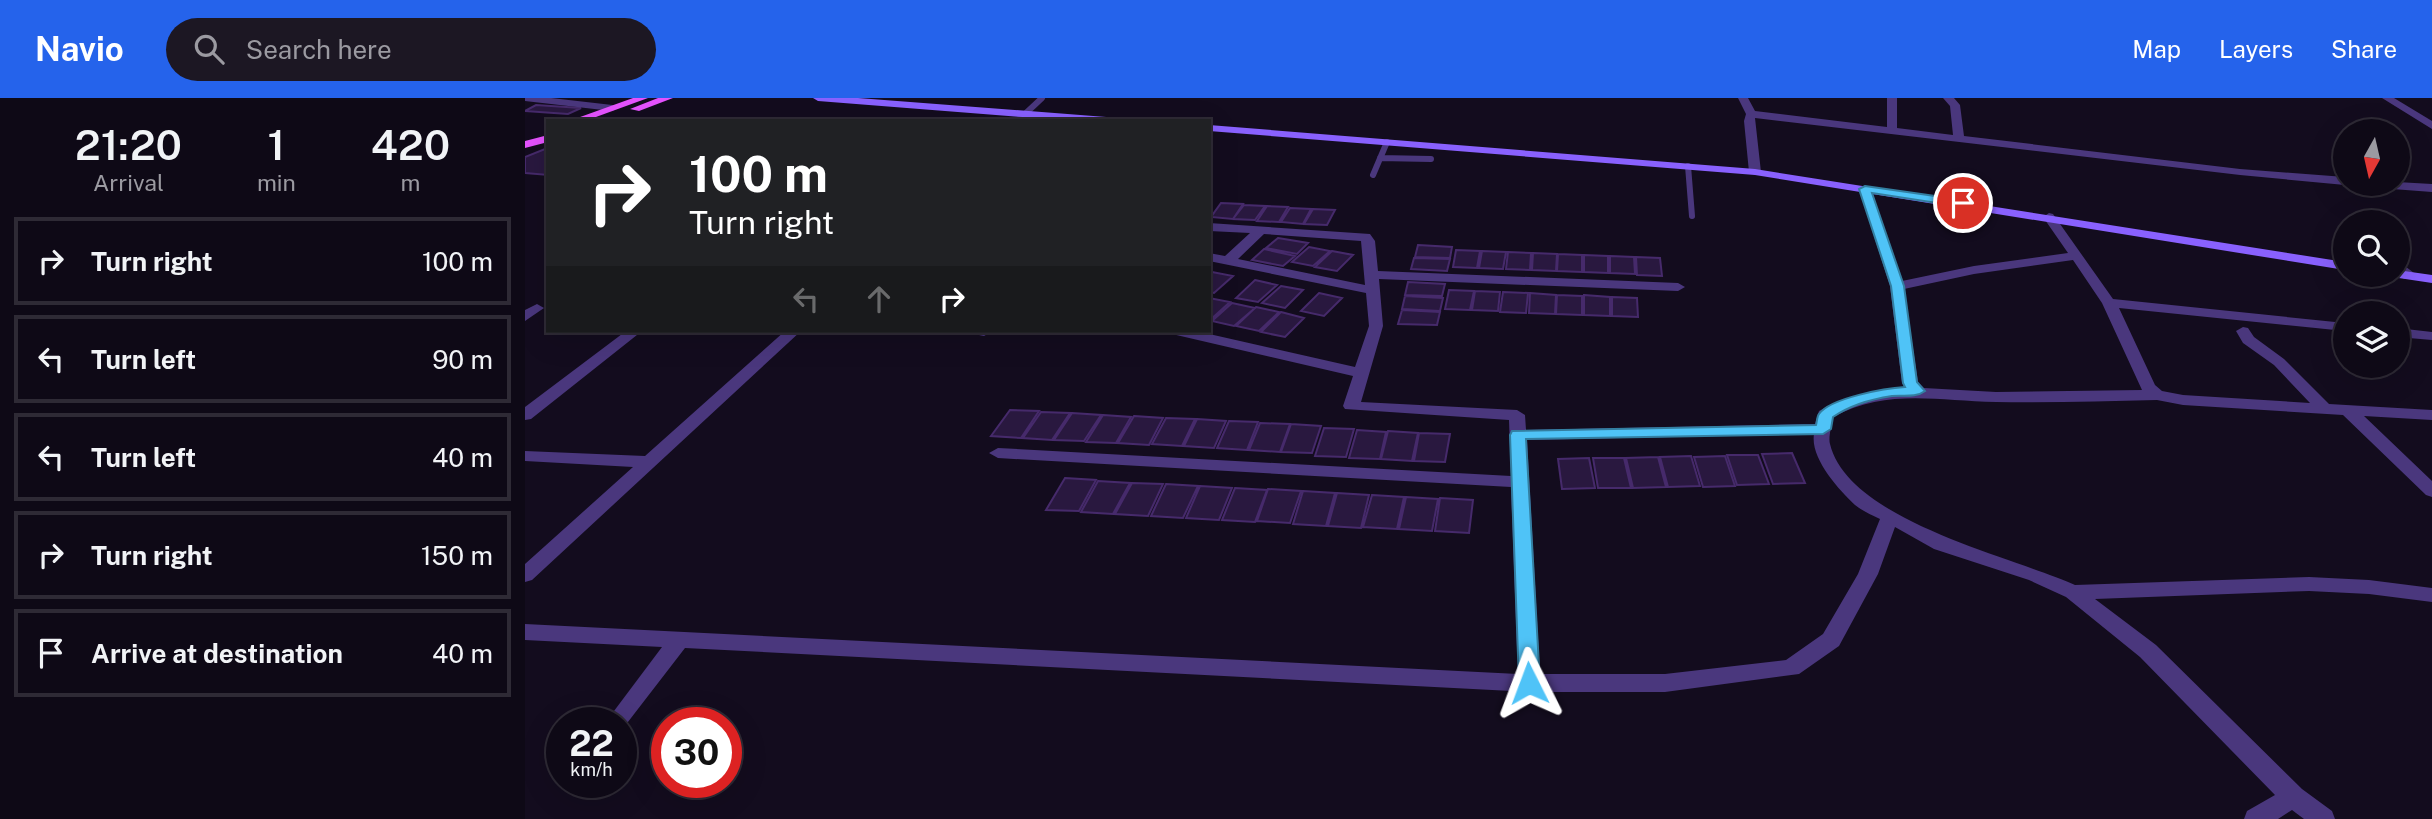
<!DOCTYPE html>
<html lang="en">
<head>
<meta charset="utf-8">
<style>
	:root { --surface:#0e0916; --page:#1c1723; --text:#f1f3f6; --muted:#9b9aa1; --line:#2e2a35; --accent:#2563eb }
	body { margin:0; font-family:"Public Sans",sans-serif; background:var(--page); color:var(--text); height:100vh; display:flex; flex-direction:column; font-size:26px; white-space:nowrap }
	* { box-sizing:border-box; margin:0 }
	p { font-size:23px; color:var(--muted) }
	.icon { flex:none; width:38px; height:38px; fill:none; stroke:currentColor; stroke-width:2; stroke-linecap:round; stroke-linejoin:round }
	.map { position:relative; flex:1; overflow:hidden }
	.panel { display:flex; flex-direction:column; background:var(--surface); width:525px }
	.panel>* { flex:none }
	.hud { position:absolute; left:21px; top:21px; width:665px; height:214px; border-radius:0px; box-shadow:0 7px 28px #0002,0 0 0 2px var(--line); background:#202124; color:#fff; overflow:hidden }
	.needle { width:46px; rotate:188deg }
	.tools { position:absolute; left:1808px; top:21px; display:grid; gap:14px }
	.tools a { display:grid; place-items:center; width:77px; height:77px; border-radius:50%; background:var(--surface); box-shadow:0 7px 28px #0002,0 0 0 2px var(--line); font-size:35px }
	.speed { position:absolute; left:21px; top:609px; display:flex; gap:14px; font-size:35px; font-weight:700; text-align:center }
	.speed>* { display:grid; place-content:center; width:91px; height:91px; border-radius:50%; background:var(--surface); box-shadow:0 7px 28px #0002,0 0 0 2px var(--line); line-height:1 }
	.speed small { font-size:18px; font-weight:400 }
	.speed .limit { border:10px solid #d22; background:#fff; color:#111 }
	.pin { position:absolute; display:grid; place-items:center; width:60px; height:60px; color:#fff; margin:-30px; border:4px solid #fff; border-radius:50%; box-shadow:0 2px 7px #0007 }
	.me { position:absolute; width:77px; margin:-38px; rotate:357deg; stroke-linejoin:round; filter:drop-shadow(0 0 5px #0008) }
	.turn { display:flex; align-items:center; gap:24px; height:147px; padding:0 28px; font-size:32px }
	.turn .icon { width:91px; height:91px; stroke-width:2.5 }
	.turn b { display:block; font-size:49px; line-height:60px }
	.lanes { display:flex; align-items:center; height:66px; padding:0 28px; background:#0003; justify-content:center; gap:35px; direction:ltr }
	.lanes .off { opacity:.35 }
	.eta { display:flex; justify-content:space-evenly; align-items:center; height:119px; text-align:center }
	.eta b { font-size:42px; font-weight:600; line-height:49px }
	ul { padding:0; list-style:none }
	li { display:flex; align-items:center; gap:21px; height:88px; margin:0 14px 10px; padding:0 14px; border:4px solid var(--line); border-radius:0px }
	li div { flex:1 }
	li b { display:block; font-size:26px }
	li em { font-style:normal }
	header { display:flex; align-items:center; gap:42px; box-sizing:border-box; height:98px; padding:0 35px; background:var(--accent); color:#fff }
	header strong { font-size:33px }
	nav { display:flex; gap:38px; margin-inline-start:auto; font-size:24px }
	.search { width:490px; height:63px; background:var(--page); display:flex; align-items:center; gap:18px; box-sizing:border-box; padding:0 24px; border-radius:38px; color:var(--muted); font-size:26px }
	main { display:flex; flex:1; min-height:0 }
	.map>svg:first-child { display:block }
	.building { fill:#29183f; stroke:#462a6b; stroke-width:2 }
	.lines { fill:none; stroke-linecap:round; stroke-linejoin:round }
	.service { stroke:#4a377d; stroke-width:6 }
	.minor { fill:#4a377d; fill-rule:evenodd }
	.secondary { fill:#8961fe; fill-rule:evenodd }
	.primary { fill:#e552fe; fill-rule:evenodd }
	.route { fill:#4fc3f7; stroke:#337fa1; stroke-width:2 }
</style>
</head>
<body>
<header>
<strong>Navio</strong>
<div class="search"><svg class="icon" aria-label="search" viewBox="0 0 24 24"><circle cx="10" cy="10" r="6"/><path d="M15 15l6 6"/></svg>Search here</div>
<nav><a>Map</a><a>Layers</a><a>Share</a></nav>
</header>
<main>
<section class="panel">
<div class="eta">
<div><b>21:20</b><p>Arrival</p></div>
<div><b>1</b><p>min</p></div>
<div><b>420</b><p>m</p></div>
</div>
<ul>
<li><svg class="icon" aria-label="right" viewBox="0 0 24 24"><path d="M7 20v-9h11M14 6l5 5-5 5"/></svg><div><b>Turn right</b></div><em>100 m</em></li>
<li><svg class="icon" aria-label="left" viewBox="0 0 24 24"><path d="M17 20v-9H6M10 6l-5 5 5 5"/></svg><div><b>Turn left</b></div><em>90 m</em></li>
<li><svg class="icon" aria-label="left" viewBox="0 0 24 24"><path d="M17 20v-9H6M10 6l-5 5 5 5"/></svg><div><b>Turn left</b></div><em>40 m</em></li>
<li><svg class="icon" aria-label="right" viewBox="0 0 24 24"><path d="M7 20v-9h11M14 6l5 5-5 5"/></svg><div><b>Turn right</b></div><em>150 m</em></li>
<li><svg class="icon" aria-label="arrive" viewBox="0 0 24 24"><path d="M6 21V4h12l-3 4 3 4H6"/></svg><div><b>Arrive at destination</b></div><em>40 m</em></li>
</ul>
</section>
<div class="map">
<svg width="1907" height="721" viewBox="0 0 1907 721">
	<rect width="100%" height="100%" fill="#130c1e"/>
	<path class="building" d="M11,7l45,3 -13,6 -43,-3z
		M20,51h3v26l-23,-2v-16z
		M696,105l22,1 -10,15 -22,-2z
		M719,107l21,1 -10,14 -22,-1z
		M742,108l21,1 -9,15 -22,-1z
		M765,110l21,1 -8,15 -22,-2z
		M788,111l22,1 -8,15 -23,-1z
		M753,140l30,5 -11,11 -31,-6z
		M893,147l34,2 -2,11 -35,-1z
		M784,149l21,4 -17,15 -21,-4z
		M739,151l31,7 -12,10 -31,-6z
		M931,152l24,1 -3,17 -24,-1z
		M807,153l21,4 -16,16 -22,-4z
		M957,153l24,1 -3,17 -24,-1z
		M983,154l23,1 -1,17 -24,-1z
		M1008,155l24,1 -1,17 -24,-1z
		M1033,156l24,1v17l-25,-1z
		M1059,157l24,1v17l-24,-1z
		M1085,158l24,1 1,17 -25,-1z
		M1111,159l24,1 2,18 -25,-1z
		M889,160l36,1 -3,12 -36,-2z
		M687,174l21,4 -19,17 -5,-1v-18z
		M730,182l22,5 -19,17 -22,-4z
		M883,184l37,2 -3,12 -37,-1z
		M756,188l22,4 -18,18 -23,-5z
		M924,192l25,1 -4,19 -25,-1z
		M950,193l25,1 -2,19 -26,-1z
		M978,194l25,1 -2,20 -26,-1z
		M794,195l23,5 -18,18 -23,-5z
		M1005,195l26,2 -1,19 -26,-1z
		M1032,197l25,1v19l-26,-1z
		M1059,197l26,2v19l-26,-1z
		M880,198l38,2 -3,13 -38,-2z
		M1087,199l25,1 1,19 -26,-1z
		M684,200l21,4 -21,19z
		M707,205l23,5 -21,18 -22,-5z
		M731,209l23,5 -20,19 -23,-5z
		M877,212l38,2 -3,13 -39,-1z
		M756,214l23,6 -19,19 -24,-5z
		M485,312l29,1 -18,27 -30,-2z
		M516,314l29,1 -18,27 -29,-2z
		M547,315l29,2 -17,26 -30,-1z
		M578,317l28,2 -15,26 -30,-1z
		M609,318l29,2 -14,27 -31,-2z
		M641,320l29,1 -13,27 -30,-2z
		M672,321l29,2 -12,27 -30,-2z
		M704,323l29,1 -11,28 -30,-2z
		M735,325l30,1 -10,28 -31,-2z
		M766,326l30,2 -9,27 -31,-1z
		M799,330l30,1 -8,28 -31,-1z
		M832,332l29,2 -6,27 -31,-1z
		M863,333l30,2 -6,28 -31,-2z
		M894,335l31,1 -5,28 -31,-1z
		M1267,355l13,30 -32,1 -11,-30z
		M1202,357h31l11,29 -32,1z
		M1166,358l9,30 -32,1 -8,-30z
		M1200,358l10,30 -32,1 -9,-30z
		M1133,359l8,30 -33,1 -7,-30z
		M1064,360l6,30 -33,1 -4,-30z
		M1068,360h31l7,30h-33z
		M540,380l31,2 -17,31 -33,-1z
		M573,383l32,2 -17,31 -32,-2z
		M607,385l31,1 -15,32 -33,-2z
		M641,386l32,2 -15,32 -32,-2z
		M675,388l32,2 -13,32 -33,-2z
		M710,390l32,2 -12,32 -33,-2z
		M743,391l33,2 -11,32 -33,-2z
		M778,393l32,2 -9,33 -33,-2z
		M812,395l32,2 -8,33 -33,-2z
		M847,397l32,2 -7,32 -34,-2z
		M881,399l32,2 -6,32 -33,-2z
		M915,400l33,2 -4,33 -34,-2z"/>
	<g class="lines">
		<path class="service" d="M0,0l87,10
			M501,15l16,-15
			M855,60l51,1
			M1163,68l4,50
			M848,77l14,-33"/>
		<path class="minor" d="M1213,0h10l7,13 132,16v-29h10v30l56,7 -3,-29 -7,-8h11l6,7 4,31 276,33 105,8v7h3l-3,1 -105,-10 -485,-57 6,54 -6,3 -6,-3 -5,-51 2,-7z
			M1857,0h12l38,23v8z
			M497,13l9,2 -7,8h-11z
			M1872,84l35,2v8l-53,-4 -6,-4z
			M1340,87l6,4 31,92 72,-15 94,-13 -25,-36 6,-4 4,1 60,85 232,24v8l-226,-23 36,77 7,6 21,4 127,8 -36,-38 -31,-22 -7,-12 7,-4 5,1 6,9 30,22 45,45 103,6v10l-68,-4 68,65v16l-6,-2 -83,-80 -160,-10 -26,-5c-54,1 -108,3 -161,2 -59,-1 -109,-14 -163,15 -1,8 -5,20 -3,27 19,77 181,112 245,141l234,-8 60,3 63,8v14l-63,-8 -60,-3 -214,8 61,46 146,144 30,22 3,8h-31l-12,-9 -14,9h-34l3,-8 28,-16 -135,-138 -74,-60 -37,-17 -95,-31 -39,-22 -17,47 -39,72 -40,28 -134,18h-136l-844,-44 -64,83v-8h-16l57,-76 -137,-7v-16l993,50 -7,-187 -513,-29 -9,-5 9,-5 513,28 -2,-56 -164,-11 -2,-3 10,-30 -181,-42 -2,-3h26l159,36 14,-41 -3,-33 -157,-32v-8l16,3 25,-23 -41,-2v-8l161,11 5,7 3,30 300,12 7,4 -7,4 -299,-12 4,47 -22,76 156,8 8,5 1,15 289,-6 4,-13c28,-15 55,-22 87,-23l-4,-5 -12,-97 -31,-97zM739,136l97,7 4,44 -127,-26zM1548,162l29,43 40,87 -146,2 -72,-4 -6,-6 -14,-93 70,-15zM1289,336c-4,24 24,55 41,71 7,6 17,10 25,14l-22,55 -35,60 -37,26 -121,14h-125l-13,-234z
			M1872,162l17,13v6h-10l-7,-7z
			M12,206l7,4 -19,13v-11z
			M1872,230l35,4v8l-35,-3z
			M101,233h16l-111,88 -6,1v-13z
			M260,233h16l-269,249 -7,2v-18l108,-97 -108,-6v-10l120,5z
			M447,233h19v1l-7,4 -10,-2z"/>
		<path class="secondary" d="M288,0h45l261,20 5,3h-50l-256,-20z
			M684,27l546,44 590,93v8l-590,-95 -546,-44z
			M1872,172l35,5v8l-40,-6 -1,-2h6z"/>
		<path class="primary" d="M108,0h15l-63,23h-16z
			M133,0h15l-34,13 -9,-2z
			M23,37v7l-23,6v-7z"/>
	</g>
	<path class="route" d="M1340,88l98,14 6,3 -6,4 -91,-14 32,93 13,96 8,9c-9,7 -22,4 -33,5 -20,3 -43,10 -59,21l-2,12 -8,5 -297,5 14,244 -3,5 -8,3 -7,-3 -3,-5 -9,-248 2,-4 304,-6c1,-3 1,-9 3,-11 11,-16 67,-26 86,-27l-2,-4 -12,-97 -32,-97z"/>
</svg>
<div class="tools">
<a><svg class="needle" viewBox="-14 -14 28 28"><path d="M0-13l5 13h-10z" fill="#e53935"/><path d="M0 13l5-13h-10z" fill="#9b9aa1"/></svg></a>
<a><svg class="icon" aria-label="search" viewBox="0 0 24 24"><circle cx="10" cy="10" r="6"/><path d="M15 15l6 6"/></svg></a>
<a><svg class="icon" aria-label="layers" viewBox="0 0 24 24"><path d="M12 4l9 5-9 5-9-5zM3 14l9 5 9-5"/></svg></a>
</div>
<div class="speed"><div>22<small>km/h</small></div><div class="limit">30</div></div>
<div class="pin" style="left:1438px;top:105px;background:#d93025"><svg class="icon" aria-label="arrive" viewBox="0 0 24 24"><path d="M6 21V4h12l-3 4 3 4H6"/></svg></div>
<svg class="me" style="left:1004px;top:585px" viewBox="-20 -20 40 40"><path d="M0-17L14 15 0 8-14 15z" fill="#4fc3f7" stroke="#fff" stroke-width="4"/></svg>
<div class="hud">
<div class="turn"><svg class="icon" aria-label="right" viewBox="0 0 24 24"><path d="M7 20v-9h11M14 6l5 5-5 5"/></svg><div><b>100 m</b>Turn right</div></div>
<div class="lanes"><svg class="icon off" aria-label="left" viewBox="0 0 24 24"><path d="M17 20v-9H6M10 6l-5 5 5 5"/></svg><svg class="icon off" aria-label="ahead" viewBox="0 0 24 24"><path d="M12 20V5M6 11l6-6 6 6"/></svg><svg class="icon" aria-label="right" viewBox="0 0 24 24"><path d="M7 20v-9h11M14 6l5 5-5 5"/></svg></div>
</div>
</div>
</main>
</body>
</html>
